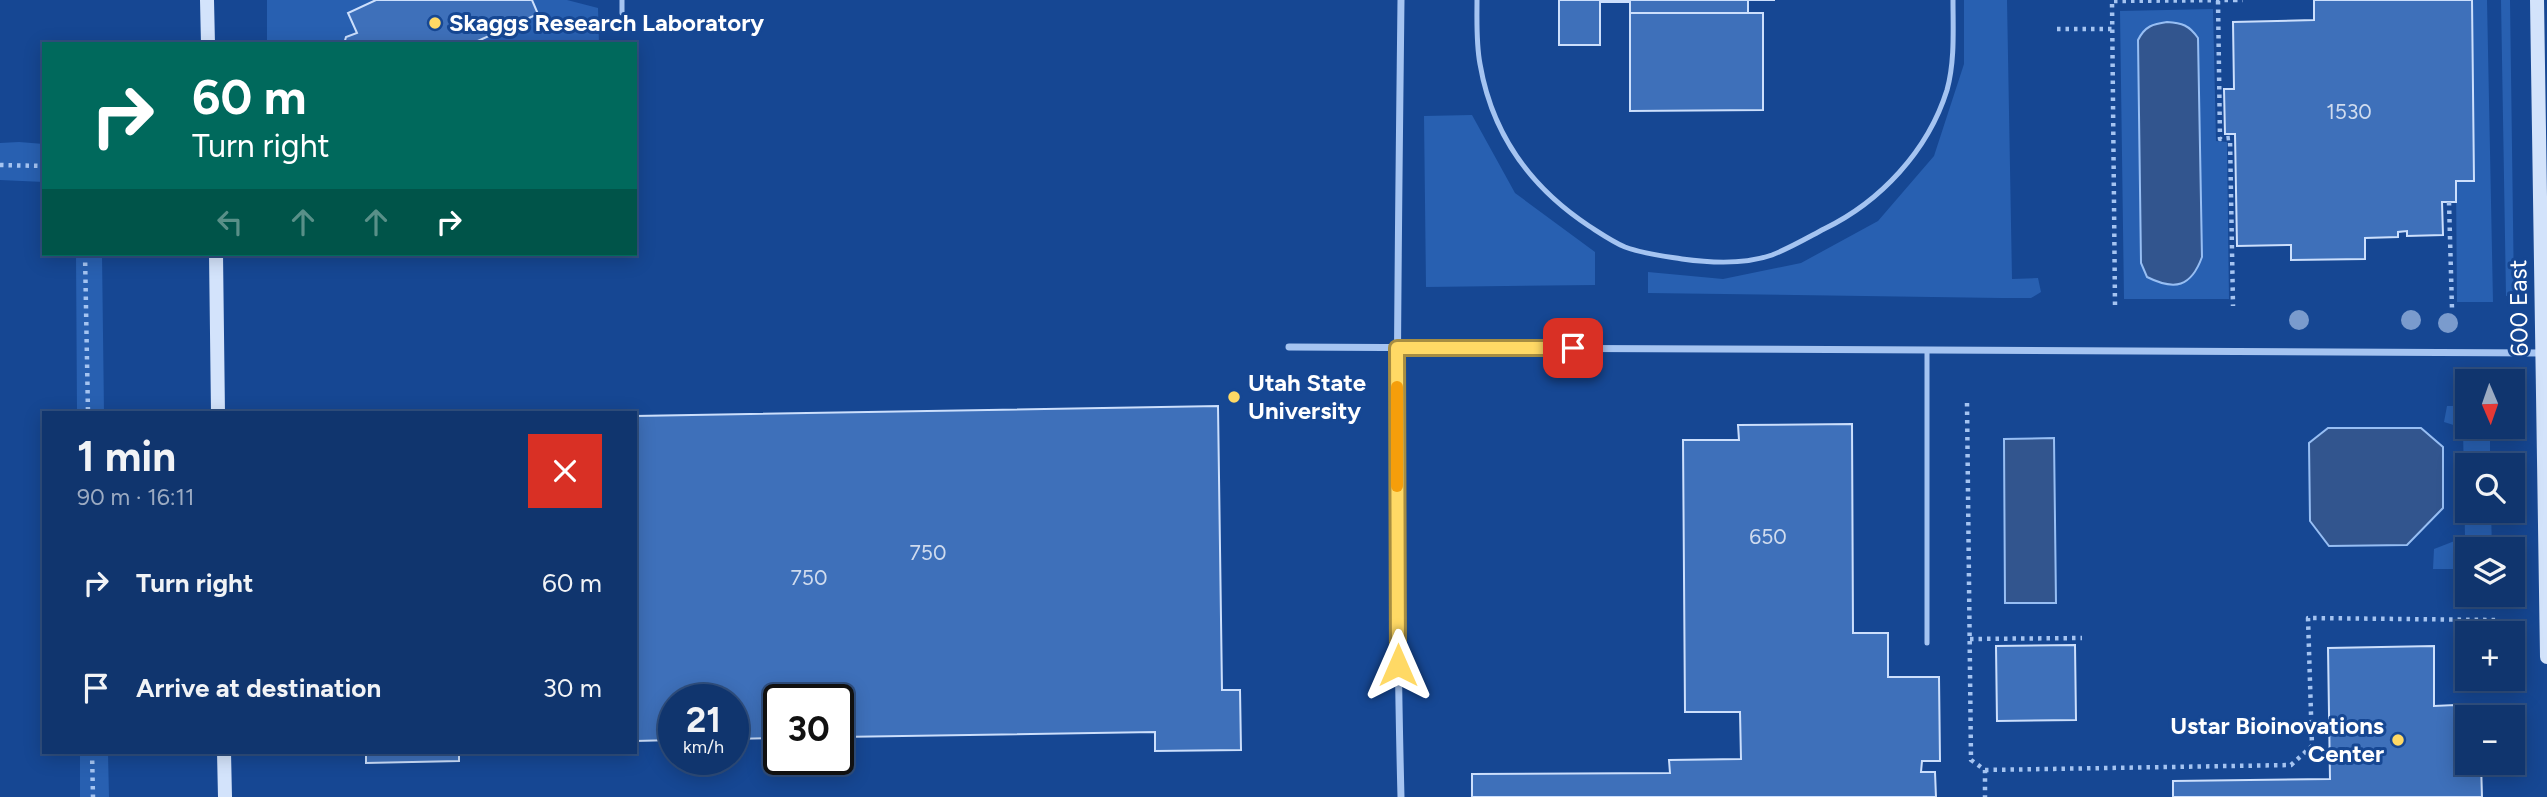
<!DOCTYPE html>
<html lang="en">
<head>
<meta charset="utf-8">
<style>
	:root { --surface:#10356e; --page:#193d73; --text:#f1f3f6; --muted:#9cabc2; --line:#305081 }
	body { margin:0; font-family:Figtree,sans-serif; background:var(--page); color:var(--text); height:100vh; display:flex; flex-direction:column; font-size:26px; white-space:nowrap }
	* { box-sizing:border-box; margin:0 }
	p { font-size:23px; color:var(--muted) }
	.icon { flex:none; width:38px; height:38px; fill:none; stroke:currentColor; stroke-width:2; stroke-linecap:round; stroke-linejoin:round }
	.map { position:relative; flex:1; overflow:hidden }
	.drawer { position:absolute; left:42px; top:411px; width:595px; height:343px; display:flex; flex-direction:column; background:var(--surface); border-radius:0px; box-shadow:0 4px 18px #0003,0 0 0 2px var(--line) }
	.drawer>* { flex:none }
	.top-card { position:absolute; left:42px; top:42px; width:595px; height:214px; border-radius:0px; box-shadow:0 4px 18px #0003,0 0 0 2px var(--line); background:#00695c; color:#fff; overflow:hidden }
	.needle { width:46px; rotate:178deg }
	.buttons { position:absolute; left:2455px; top:369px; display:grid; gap:14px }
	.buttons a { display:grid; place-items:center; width:70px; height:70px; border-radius:0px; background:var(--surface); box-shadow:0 4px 18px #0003,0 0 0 2px var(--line); font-size:35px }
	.speed { position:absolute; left:658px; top:684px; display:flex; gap:14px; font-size:35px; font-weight:700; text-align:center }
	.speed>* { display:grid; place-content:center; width:91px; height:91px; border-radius:50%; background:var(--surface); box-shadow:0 4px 18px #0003,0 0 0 2px var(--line); line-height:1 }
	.speed small { font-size:18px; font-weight:400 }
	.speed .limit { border:4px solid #111; border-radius:10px; background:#fff; color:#111 }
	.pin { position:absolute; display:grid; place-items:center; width:60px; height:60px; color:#fff; margin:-30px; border-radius:14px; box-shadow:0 4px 10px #0006 }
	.me { position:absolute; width:77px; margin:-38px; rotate:0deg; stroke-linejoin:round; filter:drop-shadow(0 0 5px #0008) }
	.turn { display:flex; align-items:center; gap:24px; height:147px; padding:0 35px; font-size:32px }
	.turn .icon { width:91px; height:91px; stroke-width:2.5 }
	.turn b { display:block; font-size:49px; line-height:60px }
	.lanes { display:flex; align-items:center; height:66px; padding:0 35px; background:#0003; justify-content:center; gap:35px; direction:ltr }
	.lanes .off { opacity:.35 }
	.round { display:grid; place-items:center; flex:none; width:74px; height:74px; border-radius:0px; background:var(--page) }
	.summary { display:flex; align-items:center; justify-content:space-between; height:119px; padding:0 35px }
	h1 { font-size:42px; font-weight:700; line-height:52px }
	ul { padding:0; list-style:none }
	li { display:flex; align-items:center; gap:21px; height:105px; padding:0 35px }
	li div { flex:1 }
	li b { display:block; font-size:26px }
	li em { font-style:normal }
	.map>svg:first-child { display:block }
	.green { fill:#2860b1 }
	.water { fill:#32558e; stroke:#97bef3; stroke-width:2 }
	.building { fill:#3e70ba; stroke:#ccdffc; stroke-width:2 }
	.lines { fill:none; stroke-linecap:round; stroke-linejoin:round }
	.path { stroke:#a5c4f1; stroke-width:4.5; stroke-dasharray:3.5 5; stroke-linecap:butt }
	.lane { stroke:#a5c4f1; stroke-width:5 }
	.street { stroke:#a5c4f1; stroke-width:7 }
	.secondary { stroke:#d3e3fb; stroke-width:14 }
	.tree { fill:#7a9bcd }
	.route-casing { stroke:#a68d42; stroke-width:18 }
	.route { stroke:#ffd965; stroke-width:12 }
	.slow { stroke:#f59e0b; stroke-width:12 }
	.poi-dot { fill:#ffd965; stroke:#164793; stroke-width:2.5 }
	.labels { text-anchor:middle; stroke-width:6; stroke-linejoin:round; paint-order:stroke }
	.number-label { font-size:21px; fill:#cfdbee }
	.poi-label { font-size:24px; font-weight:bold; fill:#fff; stroke:#164793; text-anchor:start }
	.street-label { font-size:24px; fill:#fff; stroke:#164793 }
</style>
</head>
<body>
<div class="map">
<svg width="2547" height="797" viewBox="0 0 2547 797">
	<rect width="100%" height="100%" fill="#164793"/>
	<path class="green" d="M267,0h109l-28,13 9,20 -11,4 -2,7h-77z
		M532,0h35l31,8 1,36h-128l67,-30z
		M1964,0h43l5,279 26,-1 3,14 -10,6h-30l-353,-5v-21l75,7 78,-16 77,-42 56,-65 30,-92z
		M2472,0h15l6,302h-36l-1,-121h18z
		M2501,0h9l4,295 -8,1z
		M2213,9l3,132 11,1 2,157h-105l-4,-288z
		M1472,115l43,78 80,59v33l-169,2 -2,-171z
		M19,142l25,2v38l-44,-2v-37z
		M76,254h26l2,159h-27z
		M2447,406h20l1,21h22v38l-22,1v45h23l1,38 -24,1 -1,19h-34l1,-20 31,-12 -2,-109 -19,-6z
		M80,753h28l1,44h-29z"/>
	<path class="water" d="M2167,22c15,1 22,3 31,16l4,219c-11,30 -27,34 -55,20l-6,-14 -3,-223c7,-14 15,-16 29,-18z
		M2328,428h93l22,19v61l-36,37 -78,1 -19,-25 -1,-78z
		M2054,438l2,165h-51l-1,-164z"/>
	<path class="building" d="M376,0h156l6,14 -67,30h-127l2,-7 11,-4 -9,-20z
		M1559,0h216h-27v13h-118v-11h-30v43h-41z
		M2314,0h158l2,181h-18v21h-14l1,33 -36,1v-5l-9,1v5l-33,1v21l-74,1v-15l-54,1 -2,-112h-10l-1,-45h10l-1,-67 81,-2z
		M1630,13h133v97l-133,1z
		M1218,406l4,284h18l1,60 -86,1v-19l-317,5v-37h-59v38l-46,1v-39h-59v40l-39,1v-325z
		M1852,424l1,209h35v44h51l1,84h-18l-1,11h14l1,25h-464v-23l198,-1 -1,-13 72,-1 -1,-47h-55l-2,-272h56l-1,-15z
		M2075,645l1,75 -79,1 -1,-75z
		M2434,646v60l21,-1v11h26l-13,2v45h13l1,34h-309v-16l157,-2 -2,-131z
		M366,752h93v9l-93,2z"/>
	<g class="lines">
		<path class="path" d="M2234,0h9
			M2218,1l2,138 10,-1 3,168
			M2057,29h55
			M0,165l44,1
			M2449,202l3,107
			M85,254l3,159
			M2115,305l-3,-304 122,-1
			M1967,403l4,357 14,10v27
			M1970,639l112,-1
			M92,752l1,45
			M1985,770l306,-5 21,-19 -4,-128 188,2"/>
		<path class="lane" d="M1477,0c0,21 -1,43 3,64 12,70 50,123 109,162 11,7 24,16 36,21 19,7 38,9 57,12 29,4 62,6 90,-4 18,-7 35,-17 52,-26 56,-27 104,-78 123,-139 8,-29 6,-61 6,-90
			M622,13v-13
			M1927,350v293"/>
		<path class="street" d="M1401,0c-3,266 -7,531 0,797
			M1289,347l1253,6"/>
		<path class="secondary" d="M207,0l1,44
			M2537,0l10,657
			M216,254l2,159
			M224,752l1,45"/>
	</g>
	<g class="tree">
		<circle cx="2299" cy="320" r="10"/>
		<circle cx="2411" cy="320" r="10"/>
		<circle cx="2448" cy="323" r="10"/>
	</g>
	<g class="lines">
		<defs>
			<path id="route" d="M1398,665l-1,-317h176"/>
		</defs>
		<use href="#route" class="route-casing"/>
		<use href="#route" class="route"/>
		<path class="slow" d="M1397,387v99"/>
	</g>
	<g class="poi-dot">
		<circle cx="435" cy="23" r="7"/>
		<circle cx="1234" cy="397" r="7"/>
		<circle cx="2398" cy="740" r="7"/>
	</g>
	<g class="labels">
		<g class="number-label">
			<text x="2349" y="119">1530</text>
			<text x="1768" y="544">650</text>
			<text x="928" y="560">750</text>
			<text x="809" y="585">750</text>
		</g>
		<g class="poi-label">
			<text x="449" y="31">Skaggs Research Laboratory</text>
			<text x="1248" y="391">Utah State<tspan x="1248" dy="28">University</tspan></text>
			<text x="2384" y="734" text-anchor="end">Ustar Bioinovations<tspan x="2384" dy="28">Center</tspan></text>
		</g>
		<g class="street-label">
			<text transform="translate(2519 308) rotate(-91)" y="8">600 East</text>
		</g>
	</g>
</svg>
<div class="buttons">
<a><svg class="needle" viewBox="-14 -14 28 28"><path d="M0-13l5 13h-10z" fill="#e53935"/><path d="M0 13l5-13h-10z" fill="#9cabc2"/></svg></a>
<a><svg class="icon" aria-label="search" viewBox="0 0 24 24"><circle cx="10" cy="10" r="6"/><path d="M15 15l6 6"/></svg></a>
<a><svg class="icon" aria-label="layers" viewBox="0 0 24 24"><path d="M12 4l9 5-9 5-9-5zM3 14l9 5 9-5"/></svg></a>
<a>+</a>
<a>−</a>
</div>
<div class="speed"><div>21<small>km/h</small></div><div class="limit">30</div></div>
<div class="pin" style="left:1573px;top:348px;background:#d93025"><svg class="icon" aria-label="arrive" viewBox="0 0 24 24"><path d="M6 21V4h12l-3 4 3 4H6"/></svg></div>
<svg class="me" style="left:1398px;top:665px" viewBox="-20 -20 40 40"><path d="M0-17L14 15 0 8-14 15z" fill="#ffd965" stroke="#fff" stroke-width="4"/></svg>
<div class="top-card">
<div class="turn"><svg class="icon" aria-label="right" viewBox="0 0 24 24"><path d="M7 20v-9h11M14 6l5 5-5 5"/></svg><div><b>60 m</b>Turn right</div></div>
<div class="lanes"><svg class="icon off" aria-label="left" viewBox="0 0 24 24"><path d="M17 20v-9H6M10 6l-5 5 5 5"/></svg><svg class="icon off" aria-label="ahead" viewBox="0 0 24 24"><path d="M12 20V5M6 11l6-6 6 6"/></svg><svg class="icon off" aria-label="ahead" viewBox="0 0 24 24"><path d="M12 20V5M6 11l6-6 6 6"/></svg><svg class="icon" aria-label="right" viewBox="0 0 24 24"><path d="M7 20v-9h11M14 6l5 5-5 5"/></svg></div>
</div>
<section class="drawer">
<div class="summary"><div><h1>1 min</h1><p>90 m · 16:11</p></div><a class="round" style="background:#d93025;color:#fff"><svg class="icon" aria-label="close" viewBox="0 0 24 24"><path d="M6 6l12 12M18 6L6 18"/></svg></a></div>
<ul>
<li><svg class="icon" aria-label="right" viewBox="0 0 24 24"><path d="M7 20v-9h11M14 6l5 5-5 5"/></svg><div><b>Turn right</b></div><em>60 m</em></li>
<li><svg class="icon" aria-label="arrive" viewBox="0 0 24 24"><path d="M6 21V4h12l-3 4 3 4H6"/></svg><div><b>Arrive at destination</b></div><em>30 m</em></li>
</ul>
</section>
</div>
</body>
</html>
